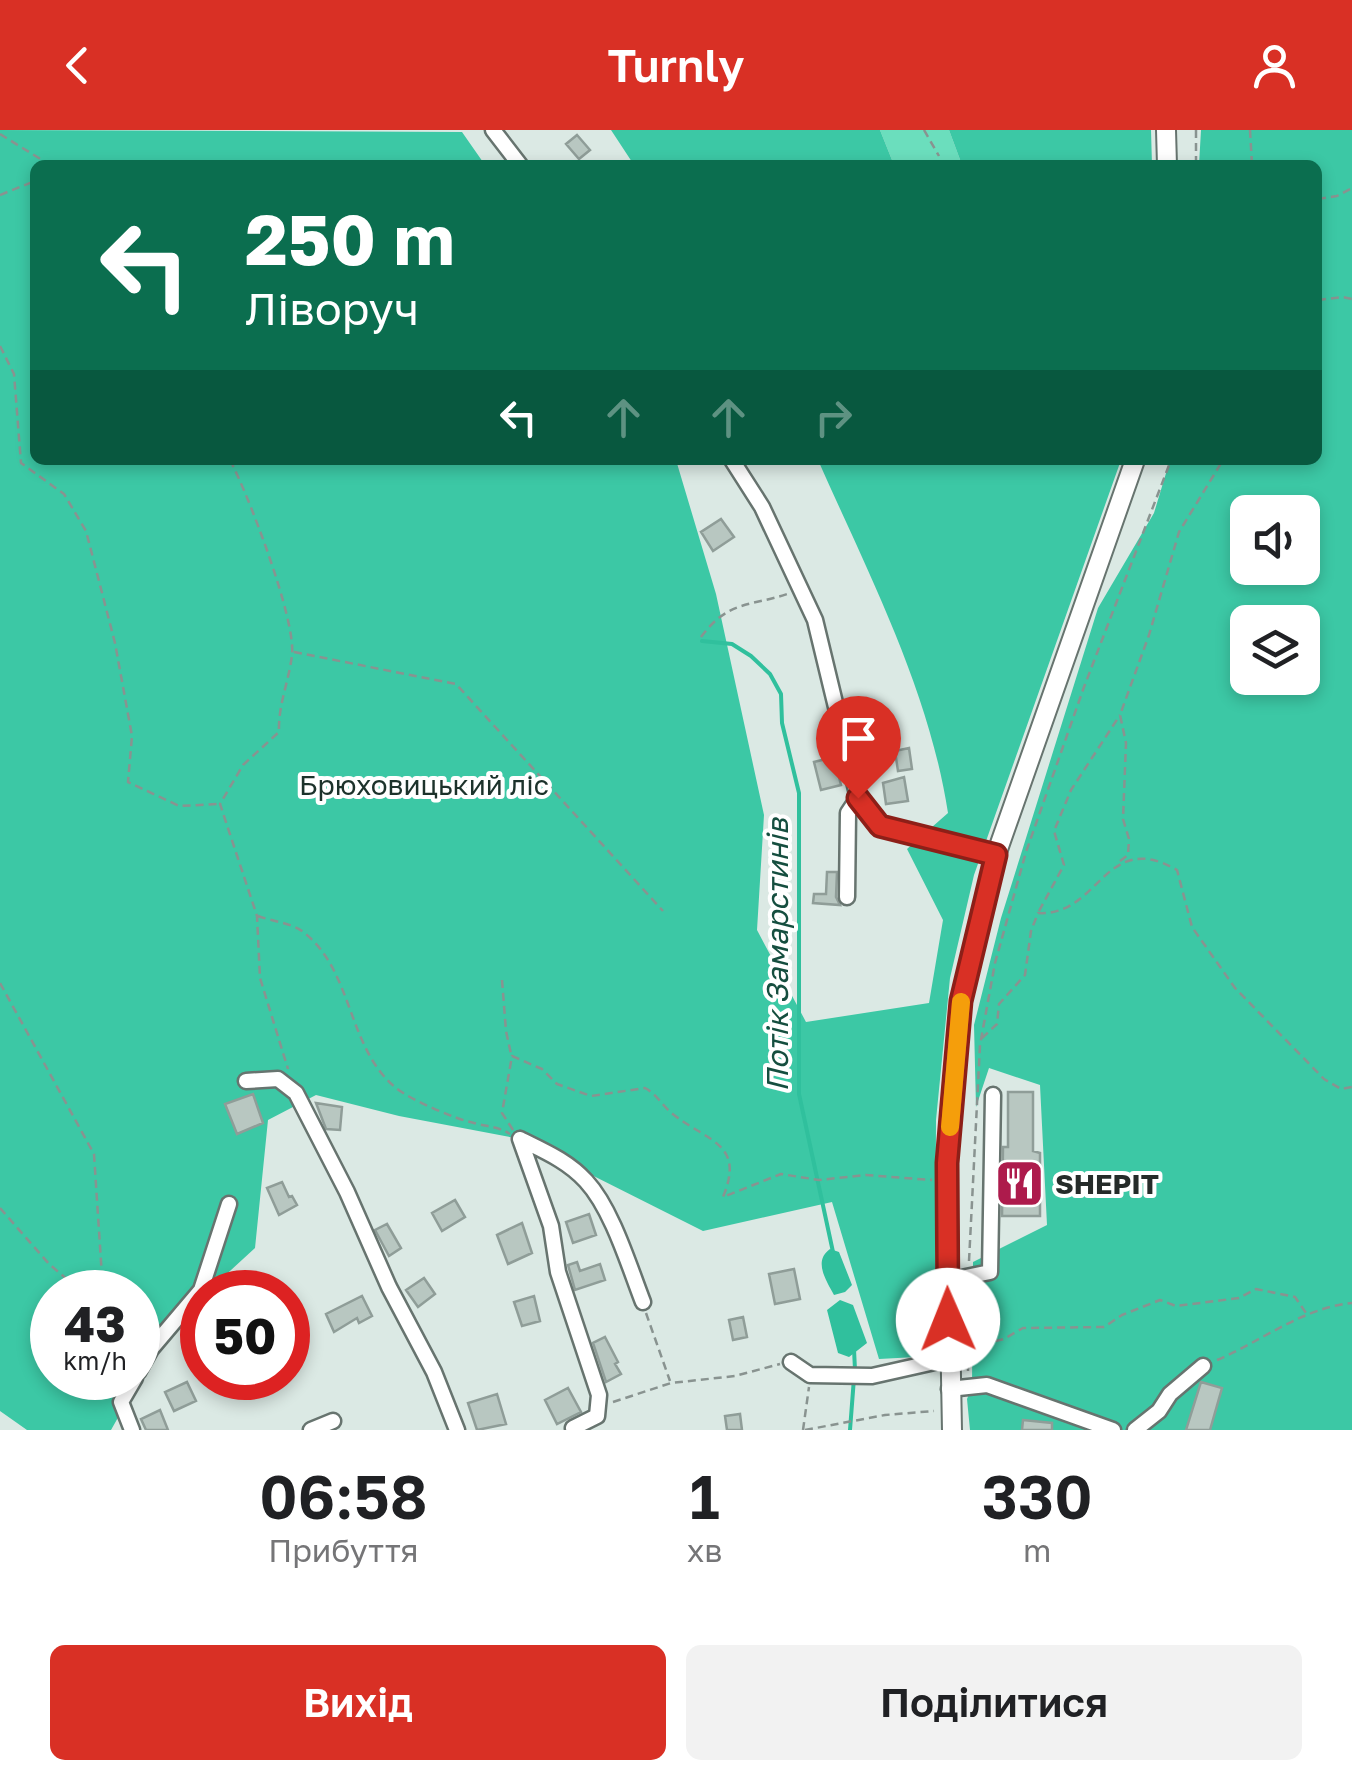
<!DOCTYPE html>
<html lang="uk">
<head>
<meta charset="utf-8">
<style>
	:root { --surface:#fff; --page:#f2f2f2; --text:#202124; --muted:#757577; --accent:#d93025 }
	body { margin:0; font-family:"Golos Text",sans-serif; background:var(--page); color:var(--text); height:100vh; display:flex; flex-direction:column; font-size:38px; white-space:nowrap }
	* { box-sizing:border-box; margin:0 }
	p { font-size:32px; color:var(--muted) }
	.icon { flex:none; width:55px; height:55px; fill:none; stroke:currentColor; stroke-width:2; stroke-linecap:round; stroke-linejoin:round }
	.map { position:relative; height:1300px; overflow:hidden }
	.sheet { display:flex; flex-direction:column; background:var(--surface); flex:1 }
	.sheet>* { flex:none }
	.banner { position:absolute; left:30px; top:30px; width:1292px; height:305px; border-radius:15px; box-shadow:0 5px 15px #0003; background:#0b6e4f; color:#fff; overflow:hidden }
	.controls { position:absolute; left:1230px; top:365px; display:grid; gap:20px }
	.controls a { display:grid; place-items:center; width:90px; height:90px; border-radius:15px; background:var(--surface); box-shadow:0 5px 15px #0003; font-size:50px }
	.speed { position:absolute; left:30px; top:1140px; display:flex; gap:20px; font-size:50px; font-weight:700; text-align:center }
	.speed>* { display:grid; place-content:center; width:130px; height:130px; border-radius:50%; background:var(--surface); box-shadow:0 5px 15px #0003; line-height:1 }
	.speed small { font-size:25px; font-weight:400 }
	.speed .limit { border:15px solid #d22; background:#fff; color:#111 }
	.pin { position:absolute; display:grid; place-items:center; width:85px; height:85px; color:#fff; margin:-102px -42px; border-radius:50% 50% 50% 0; rotate:-45deg; box-shadow:0 0 10px #0007 }
	.pin .icon { rotate:45deg }
	.me { position:absolute; width:110px; margin:-55px; rotate:359deg; stroke-linejoin:round; filter:drop-shadow(0 0 8px #0008) }
	.turn { display:flex; align-items:center; gap:35px; height:210px; padding:0 50px; font-size:45px }
	.turn .icon { width:130px; height:130px; stroke-width:2.5 }
	.turn b { display:block; font-size:70px; line-height:85px }
	.lanes { display:flex; align-items:center; height:95px; padding:0 50px; background:#0003; justify-content:center; gap:50px; direction:ltr }
	.lanes .off { opacity:.35 }
	.eta { display:flex; justify-content:space-evenly; align-items:center; height:170px; text-align:center }
	.eta b { font-size:60px; font-weight:600; line-height:70px }
	.button { display:flex; gap:20px; margin-top:auto; padding:20px 50px }
	.button a { flex:1; height:115px; border-radius:15px; background:var(--accent); color:#fff; font-size:40px; font-weight:600; line-height:115px; text-align:center }
	.button a+a { background:var(--page); color:var(--text) }
	header { display:flex; justify-content:space-between; align-items:center; height:130px; padding:0 50px; background:var(--accent); color:#fff; font-size:45px; font-weight:600 }
	.map>svg:first-child { display:block }
	.green { fill:#6bdebd }
	.forest { fill:#3cc8a5; fill-rule:evenodd }
	.water { fill:#30c09d }
	.lines { fill:none; stroke-linecap:round; stroke-linejoin:round }
	.stream { stroke:#30c09d; stroke-width:4 }
	.building { fill:#b8c7c1; stroke:#8f9d98; stroke-width:2.5 }
	.minor-casing { stroke:#67746f; stroke-width:19 }
	.major-casing { stroke:#67746f; stroke-width:22 }
	.path { stroke:#899390; stroke-width:2.5; stroke-dasharray:8 5; stroke-linecap:butt }
	.minor { stroke:#fff; stroke-width:14 }
	.major { stroke:#fff; stroke-width:18 }
	.route-casing { stroke:#8d1f18; stroke-width:25 }
	.route { stroke:#d93025; stroke-width:18 }
	.slow { stroke:#f59e0b; stroke-width:18 }
	.labels { text-anchor:middle; stroke-width:8; stroke-linejoin:round; paint-order:stroke }
	.park-label { font-size:28px; fill:#1c322b; stroke:#fff }
	.poi-label { font-size:28px; font-weight:bold; fill:#252b29; stroke:#fff; text-anchor:start }
	.water-label { font-size:30px; font-style:italic; fill:#154e3f; stroke:#fff }
</style>
</head>
<body>
<header><svg class="icon" aria-label="back" viewBox="0 0 24 24"><path d="M15 5l-7 7 7 7"/></svg>Turnly<svg class="icon" aria-label="person" viewBox="0 0 24 24"><circle cx="12" cy="8" r="4"/><path d="M4 21q1-7 8-7t8 7"/></svg></header>
<div class="map">
<svg width="1352" height="1300" viewBox="0 0 1352 1300">
	<rect width="100%" height="100%" fill="#dbe9e4"/>
	<path class="green" d="M880,0h69l13,35h-68z"/>
	<path class="forest" d="M0,0l462,2 23,33h-450v295h641l40,134 48,221 -7,115 49,92 123,-19 14,-83 -36,-71 41,-36c-19,-124 -80,-240 -130,-353h303l-147,415 -24,103 -14,142 -1,236 -56,3 -47,-157 -129,29 -183,-92 -121,-23 -83,-21 -48,25 -13,128 -86,79 -58,103h-84l-27,-19zM52,1162h86v86h-86z
		M611,0h269l14,35h-260z
		M949,0h202l1,35h-190z
		M1201,0h151v1300h-382l-3,-31 5,-12 1,-125 74,-37 -7,-140 -51,-17 -13,39 -2,-82 27,-107 97,-310 56,-95 16,-53h148v-295h-119zM1248,382h54v56h-54zM1248,492h54v56h-54z"/>
	<path class="water" d="M830,1119l9,3 13,33 -7,7 -11,3c-8,-15 -21,-34 -4,-46z
		M840,1170l13,5 14,38 -18,14 -11,-4 -11,-43z"/>
	<g class="lines">
		<path class="stream" d="M702,511l30,3 19,12 19,18 11,20 1,29 17,70v301l34,158
			M854,1219l1,21
			M850,1300l4,-52"/>
	</g>
	<path class="building" d="M577,5l13,15 -11,9 -13,-15z
		M721,389l13,18 -21,14 -12,-19z
		M909,618l3,21 -14,2 -3,-20z
		M834,627l7,28 -20,5 -7,-28z
		M904,647l4,24 -22,3 -3,-21z
		M827,742h10l-1,25 4,8 -27,-2 1,-9h12z
		M1008,962h25v59l7,2v63h-38l1,-69h5z
		M253,964l10,29 -26,11 -12,-30z
		M316,973l26,4 -2,23 -14,-1z
		M282,1052l7,15 3,-1 5,9 -18,10 -12,-27z
		M455,1070l10,17 -23,14 -10,-18z
		M589,1084l7,21 -23,8 -7,-21z
		M522,1093l10,30 -24,11 -11,-29z
		M387,1094l14,24 -12,8 -14,-26z
		M577,1132l3,9 20,-7 5,16 -30,10 -7,-25z
		M794,1139l6,30 -25,5 -6,-30z
		M424,1148l11,16 -17,13 -12,-17z
		M362,1166l10,20 -13,7 -2,-5 -23,14 -8,-18z
		M534,1166l6,25 -18,5 -8,-24z
		M743,1187l4,20 -14,3 -4,-20z
		M605,1207l13,25 -3,2 6,10 -15,8 -13,-39z
		M187,1252l9,19 -22,10 -9,-19z
		M1201,1252l21,6 -12,42h-24z
		M568,1258l13,24 -24,12 -12,-24z
		M497,1264l9,30 -29,6 -9,-27z
		M160,1280l8,20h-22l-5,-11z
		M740,1284l2,16h-15l-2,-14z
		M1023,1290l29,3v7h-30z"/>
	<g class="lines">
		<defs>
			<path id="minor" d="M493,0l27,35
				M732,330l30,47 53,113 43,178 22,28 54,16 62,13
				M847,767l1,-84 10,-15
				M246,951l32,-2 18,14 51,99 42,95 45,85 23,58
				M520,1009l31,87 7,46 41,123 -2,21 -24,12
				M520,1009c24,12 48,22 66,42 26,28 43,85 57,121
				M947,1151l43,-9 3,-177
				M791,1232l19,13 62,1 76,-17
				M138,1242l13,-23 50,-59 28,-86
				M949,1259l38,-4 126,45
				M132,1300l-11,-28 14,-24
				M311,1300l22,-9
				M1135,1300l24,-19 11,-17 33,-28"/>
			<path id="major" d="M1166,0l1,35
				M952,1300l-5,-267 14,-162 35,-146 139,-395"/>
		</defs>
		<use href="#minor" class="minor-casing"/>
		<use href="#major" class="major-casing"/>
		<path class="path" d="M924,0l15,26
			M1196,0v35
			M1250,0l2,35
			M0,4l50,31
			M0,65l35,-14
			M1318,69l19,-3 15,-8
			M1318,170l25,-3 9,2
			M0,216l14,28 7,89 43,31 22,37 29,112 17,93 -4,46 51,24 39,-2
			M230,330c18,34 66,159 62,195 -3,26 -14,50 -13,77l-36,33 -23,39 37,112 3,62 28,91
			M701,507c28,-38 50,-30 89,-44
			M294,522l162,32 207,227
			M1120,731l8,-6 1,-16 -6,-20 3,-76 -6,-28 29,-80 30,-103 44,-72
			M1039,781l25,-46 -10,-34 17,-41 49,-75
			M258,786c13,5 33,7 44,15 52,39 44,116 94,157 15,12 59,31 78,35 14,4 23,3 36,11
			M502,850l4,51 5,23
			M0,853l94,171 9,138
			M982,908l15,-14 2,-20 26,-29 6,-44 7,-18c62,4 66,-85 139,-43l15,57 43,61 89,91 17,10 11,-2
			M513,1000l-11,-17 10,-57 30,13 15,15 34,12 54,-8c12,6 18,19 29,27 35,27 71,29 49,82l58,-23 38,6 47,-5 66,5
			M0,1078l49,56 33,28
			M969,1131l11,-216 15,-82 31,-111 58,-165 87,-227
			M968,1159v82
			M646,1183l24,68
			M970,1217l34,-8 19,-11 81,-1 18,-12 38,-15 16,6 63,-8 17,-9 39,8 11,16
			M1217,1230c45,-19 85,-52 135,-57
			M613,1272l58,-19 64,-7 45,-12
			M803,1300l6,-43
			M805,1300l80,-15 49,-4"/>
		<use href="#minor" class="minor"/>
		<use href="#major" class="major"/>
	</g>
	<g class="lines">
		<defs>
			<path id="route" d="M858,668l22,28 116,29 -35,146 -14,162 1,157"/>
		</defs>
		<use href="#route" class="route-casing"/>
		<use href="#route" class="route"/>
		<path class="slow" d="M950,997l11,-125"/>
	</g>
	<defs>
		<symbol id="restaurant-square" viewBox="-11 -11 22 22"><rect x="-9" y="-9" width="18" height="18" rx="4" fill="#ad1b4c" stroke="#fff"/><path d="M-5-6h1v4h1v-4h1v4h1v-4h1v5L-1.5 .5V6h-2V.5L-5-1ZM5-6V6H3V1.5H1.5Q1.5-4 5-6Z" fill="#fff"/></symbol>
	</defs>
	<g fill-rule="evenodd">
		<use href="#restaurant-square" x="992" y="1026" width="55" height="55"/>
	</g>
	<g class="labels">
		<g class="park-label">
			<text x="424" y="665">Брюховицький ліс</text>
		</g>
		<g class="poi-label">
			<text x="1055" y="1064">SHEPIT</text>
		</g>
		<g class="water-label">
			<text transform="translate(778 825) rotate(-90)" y="10">Потік Замарстинів</text>
		</g>
	</g>
</svg>
<div class="controls">
<a><svg class="icon" aria-label="sound" viewBox="0 0 24 24"><path d="M4 9h4l5-4v14l-5-4H4zM17 9q2 3 0 6"/></svg></a>
<a><svg class="icon" aria-label="layers" viewBox="0 0 24 24"><path d="M12 4l9 5-9 5-9-5zM3 14l9 5 9-5"/></svg></a>
</div>
<div class="speed"><div>43<small>km/h</small></div><div class="limit">50</div></div>
<div class="pin" style="left:858px;top:668px;background:#d93025"><svg class="icon" aria-label="arrive" viewBox="0 0 24 24"><path d="M6 21V4h12l-3 4 3 4H6"/></svg></div>
<svg class="me" style="left:948px;top:1190px" viewBox="-20 -20 40 40"><circle r="19" fill="#fff"/><path d="M0-13L10 11 0 6-10 11z" fill="#d93025"/></svg>
<div class="banner">
<div class="turn"><svg class="icon" aria-label="left" viewBox="0 0 24 24"><path d="M17 20v-9H6M10 6l-5 5 5 5"/></svg><div><b>250 m</b>Ліворуч</div></div>
<div class="lanes"><svg class="icon" aria-label="left" viewBox="0 0 24 24"><path d="M17 20v-9H6M10 6l-5 5 5 5"/></svg><svg class="icon off" aria-label="ahead" viewBox="0 0 24 24"><path d="M12 20V5M6 11l6-6 6 6"/></svg><svg class="icon off" aria-label="ahead" viewBox="0 0 24 24"><path d="M12 20V5M6 11l6-6 6 6"/></svg><svg class="icon off" aria-label="right" viewBox="0 0 24 24"><path d="M7 20v-9h11M14 6l5 5-5 5"/></svg></div>
</div>
</div>
<section class="sheet">
<div class="eta">
<div><b>06:58</b><p>Прибуття</p></div>
<div><b>1</b><p>хв</p></div>
<div><b>330</b><p>m</p></div>
</div>
<div class="button"><a>Вихід</a><a>Поділитися</a></div>
</section>
</body>
</html>
